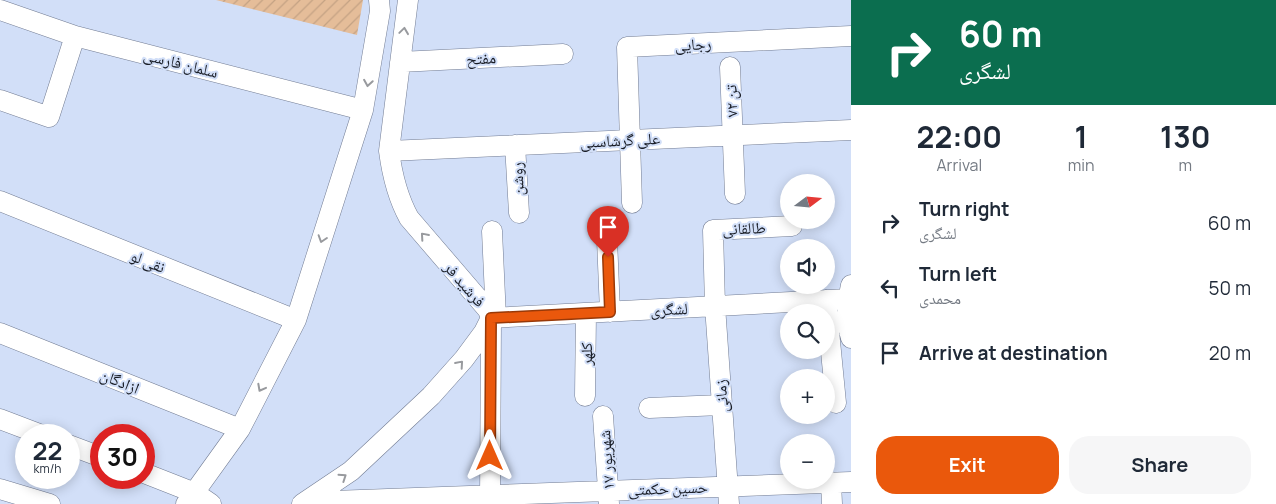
<!DOCTYPE html>
<html lang="en">
<head>
<meta charset="utf-8">
<style>
	:root { --surface:#fff; --page:#f6f6f7; --text:#1f2937; --muted:#747a83; --accent:#ea580c }
	body { margin:0; font-family:Manrope,"Noto Naskh Arabic",sans-serif; background:var(--page); color:var(--text); height:100vh; display:flex; flex-direction:column; font-size:19px; white-space:nowrap }
	* { box-sizing:border-box; margin:0 }
	p { font-size:16px; color:var(--muted) }
	.icon { flex:none; width:28px; height:28px; fill:none; stroke:currentColor; stroke-width:2; stroke-linecap:round; stroke-linejoin:round }
	.map { position:relative; flex:1; overflow:hidden }
	.panel { display:flex; flex-direction:column; background:var(--surface); width:425px }
	.panel>* { flex:none }
	.banner { background:#0b6e4f; color:#fff; overflow:hidden }
	.needle { width:32px; rotate:74deg }
	.buttons { position:absolute; left:780px; top:174px; display:grid; gap:10px }
	.buttons a { display:grid; place-items:center; width:55px; height:55px; border-radius:50%; background:var(--surface); box-shadow:0 2px 12px #0003; font-size:25px }
	.speed { position:absolute; left:15px; top:424px; display:flex; gap:10px; font-size:25px; font-weight:700; text-align:center }
	.speed>* { display:grid; place-content:center; width:65px; height:65px; border-radius:50%; background:var(--surface); box-shadow:0 2px 12px #0003; line-height:1 }
	.speed small { font-size:12px; font-weight:400 }
	.speed .limit { border:8px solid #d22; background:#fff; color:#111 }
	.pin { position:absolute; display:grid; place-items:center; width:42px; height:42px; color:#fff; margin:-51px -21px; border-radius:50% 50% 50% 0; rotate:-45deg; box-shadow:0 0 5px #0007 }
	.pin .icon { rotate:45deg }
	.me { position:absolute; width:55px; margin:-28px; rotate:0deg; stroke-linejoin:round; filter:drop-shadow(0 0 4px #0008) }
	.turn { display:flex; align-items:center; gap:18px; height:105px; padding:0 25px; font-size:22px }
	.turn .icon { width:65px; height:65px; stroke-width:2.5 }
	.turn b { display:block; font-size:35px; line-height:42px }
	.eta { display:flex; justify-content:space-evenly; align-items:center; height:85px; text-align:center }
	.eta b { font-size:30px; font-weight:700; line-height:35px }
	.action { display:flex; gap:10px; margin-top:auto; padding:10px 25px }
	.action a { flex:1; height:58px; border-radius:20px; background:var(--accent); color:#fff; font-size:20px; font-weight:700; line-height:58px; text-align:center }
	.action a+a { background:var(--page); color:var(--text) }
	ul { padding:0; list-style:none }
	li { display:flex; align-items:center; gap:15px; height:65px; padding:0 25px }
	li div { flex:1 }
	li b { display:block; font-size:19px }
	li em { font-style:normal }
	main { display:flex; flex:1; min-height:0 }
	.map>svg:first-child { display:block }
	.garden { fill:url(#garden-furrows) }
	.lines { fill:none; stroke-linecap:round; stroke-linejoin:round }
	.street-casing { stroke:#727c93; stroke-width:21 }
	.street { stroke:#fff; stroke-width:20 }
	.oneway { stroke:#989a9e }
	.route-casing { stroke:#983908; stroke-width:12 }
	.route { stroke:#ea580c; stroke-width:9 }
	.labels { text-anchor:middle; stroke-width:4; stroke-linejoin:round; paint-order:stroke }
	.street-label { font-size:16px; fill:#1a1e27; stroke:#d2dff8 }
</style>
</head>
<body>
<main>
<div class="map">
<svg width="851" height="504" viewBox="0 0 851 504">
	<defs>
		<pattern id="garden-furrows" width="10" height="10" patternUnits="userSpaceOnUse" patternTransform="scale(1.25)"><rect width="10" height="10" fill="#e5bd99"/><path d="M-1 1l2-2M0 10L10 0M9 11l2-2" fill="none" stroke="#c4a284"/></pattern>
	</defs>
	<rect width="100%" height="100%" fill="#d2dff8"/>
	<path class="garden" d="M216,0h147l-6,35z"/>
	<g class="lines">
		<defs>
			<path id="street" d="M0,10l75,26 288,74
				M400,62l163,-8
				M730,67l5,127
				M0,100l49,17 26,-81
				M515,145l4,68
				M389,151l462,-21
				M0,201l296,119
				M632,203l-5,-156 224,-11
				M492,231l4,87
				M607,239l3,73
				M851,285c-4,20 -6,33 0,53
				M826,300l10,103
				M0,333l240,96
				M585,396l1,-83
				M649,408l72,-3
				M603,416l6,88
				M0,419l42,16
				M69,445l32,12
				M144,473l51,20 16,11
				M831,482l1,22
				M0,489l50,15
				M306,502l545,-20
				M186,504l54,-75 56,-109 67,-210 17,-99 -1,-11
				M302,504l49,-33 80,-75 33,-37 20,-27 7,-14 -3,-8 -79,-92c-11,-20 -17,-44 -20,-67l19,-151
				M490,504l1,-186 357,-19
				M729,504l-14,-198 -2,-76 79,-4"/>
		</defs>
		<use href="#street" class="street-casing"/>
		<use href="#street" class="street"/>
	</g>
	<defs><path id="oneway-chevron" d="M-2-3.5L2.5 0L-2 3.5" fill="none" stroke-width="1.6" stroke-linecap="round" stroke-linejoin="round" transform="scale(1.25)"/></defs>
	<g class="oneway">
		<use href="#oneway-chevron" transform="translate(404 31) rotate(-82)"/>
		<use href="#oneway-chevron" transform="translate(368 83) rotate(99)"/>
		<use href="#oneway-chevron" transform="translate(424 236) rotate(-131)"/>
		<use href="#oneway-chevron" transform="translate(322 239) rotate(108)"/>
		<use href="#oneway-chevron" transform="translate(460 364) rotate(-49)"/>
		<use href="#oneway-chevron" transform="translate(261 388) rotate(118)"/>
		<use href="#oneway-chevron" transform="translate(343 477) rotate(-34)"/>
	</g>
	<g class="lines">
		<defs>
			<path id="route" d="M490,456l1,-138 119,-6 -2,-55"/>
		</defs>
		<use href="#route" class="route-casing"/>
		<use href="#route" class="route"/>
	</g>
	<g class="labels">
		<g class="street-label">
			<text transform="translate(693 44) rotate(-3)" y="6">رجایی</text>
			<text transform="translate(481 58) rotate(-3)" y="6">مفتح</text>
			<text transform="translate(181 63) rotate(14)" y="6">سلمان فارسی</text>
			<text transform="translate(731 101) rotate(-92)" y="6">۷۲ تن</text>
			<text transform="translate(620 140) rotate(-3)" y="6">علی گرشاسبی</text>
			<text transform="translate(517 179) rotate(-93)" y="6">روشن</text>
			<text transform="translate(744 228) rotate(-2)" y="6">طالقانی</text>
			<text transform="translate(148 261) rotate(22)" y="6">نقی لو</text>
			<text transform="translate(465 284) rotate(49)" y="6">فرشید فر</text>
			<text transform="translate(669 309) rotate(-3)" y="6">لشگری</text>
			<text transform="translate(586 354) rotate(-89)" y="6">کلهر</text>
			<text transform="translate(120 381) rotate(22)" y="6">ازادگان</text>
			<text transform="translate(721 396) rotate(-94)" y="6">زمانی</text>
			<text transform="translate(606 460) rotate(-94)" y="6">۱۷ شهریور</text>
			<text transform="translate(668 488) rotate(-2)" y="6">حسین حکمتی</text>
		</g>
	</g>
</svg>
<div class="buttons">
<a><svg class="needle" viewBox="-14 -14 28 28"><path d="M0-13l5 13h-10z" fill="#e53935"/><path d="M0 13l5-13h-10z" fill="#747a83"/></svg></a>
<a><svg class="icon" aria-label="sound" viewBox="0 0 24 24"><path d="M4 9h4l5-4v14l-5-4H4zM17 9q2 3 0 6"/></svg></a>
<a><svg class="icon" aria-label="search" viewBox="0 0 24 24"><circle cx="10" cy="10" r="6"/><path d="M15 15l6 6"/></svg></a>
<a>+</a>
<a>−</a>
</div>
<div class="speed"><div>22<small>km/h</small></div><div class="limit">30</div></div>
<div class="pin" style="left:608px;top:257px;background:#d93025"><svg class="icon" aria-label="arrive" viewBox="0 0 24 24"><path d="M6 21V4h12l-3 4 3 4H6"/></svg></div>
<svg class="me" style="left:490px;top:456px" viewBox="-20 -20 40 40"><path d="M0-17L14 15 0 8-14 15z" fill="#ea580c" stroke="#fff" stroke-width="4"/></svg>
</div>
<section class="panel">
<div class="banner">
<div class="turn"><svg class="icon" aria-label="right" viewBox="0 0 24 24"><path d="M7 20v-9h11M14 6l5 5-5 5"/></svg><div><b>60 m</b>لشگری</div></div>
</div>
<div class="eta">
<div><b>22:00</b><p>Arrival</p></div>
<div><b>1</b><p>min</p></div>
<div><b>130</b><p>m</p></div>
</div>
<ul>
<li><svg class="icon" aria-label="right" viewBox="0 0 24 24"><path d="M7 20v-9h11M14 6l5 5-5 5"/></svg><div><b>Turn right</b><p>لشگری</p></div><em>60 m</em></li>
<li><svg class="icon" aria-label="left" viewBox="0 0 24 24"><path d="M17 20v-9H6M10 6l-5 5 5 5"/></svg><div><b>Turn left</b><p>محمدی</p></div><em>50 m</em></li>
<li><svg class="icon" aria-label="arrive" viewBox="0 0 24 24"><path d="M6 21V4h12l-3 4 3 4H6"/></svg><div><b>Arrive at destination</b></div><em>20 m</em></li>
</ul>
<div class="action"><a>Exit</a><a>Share</a></div>
</section>
</main>
</body>
</html>
